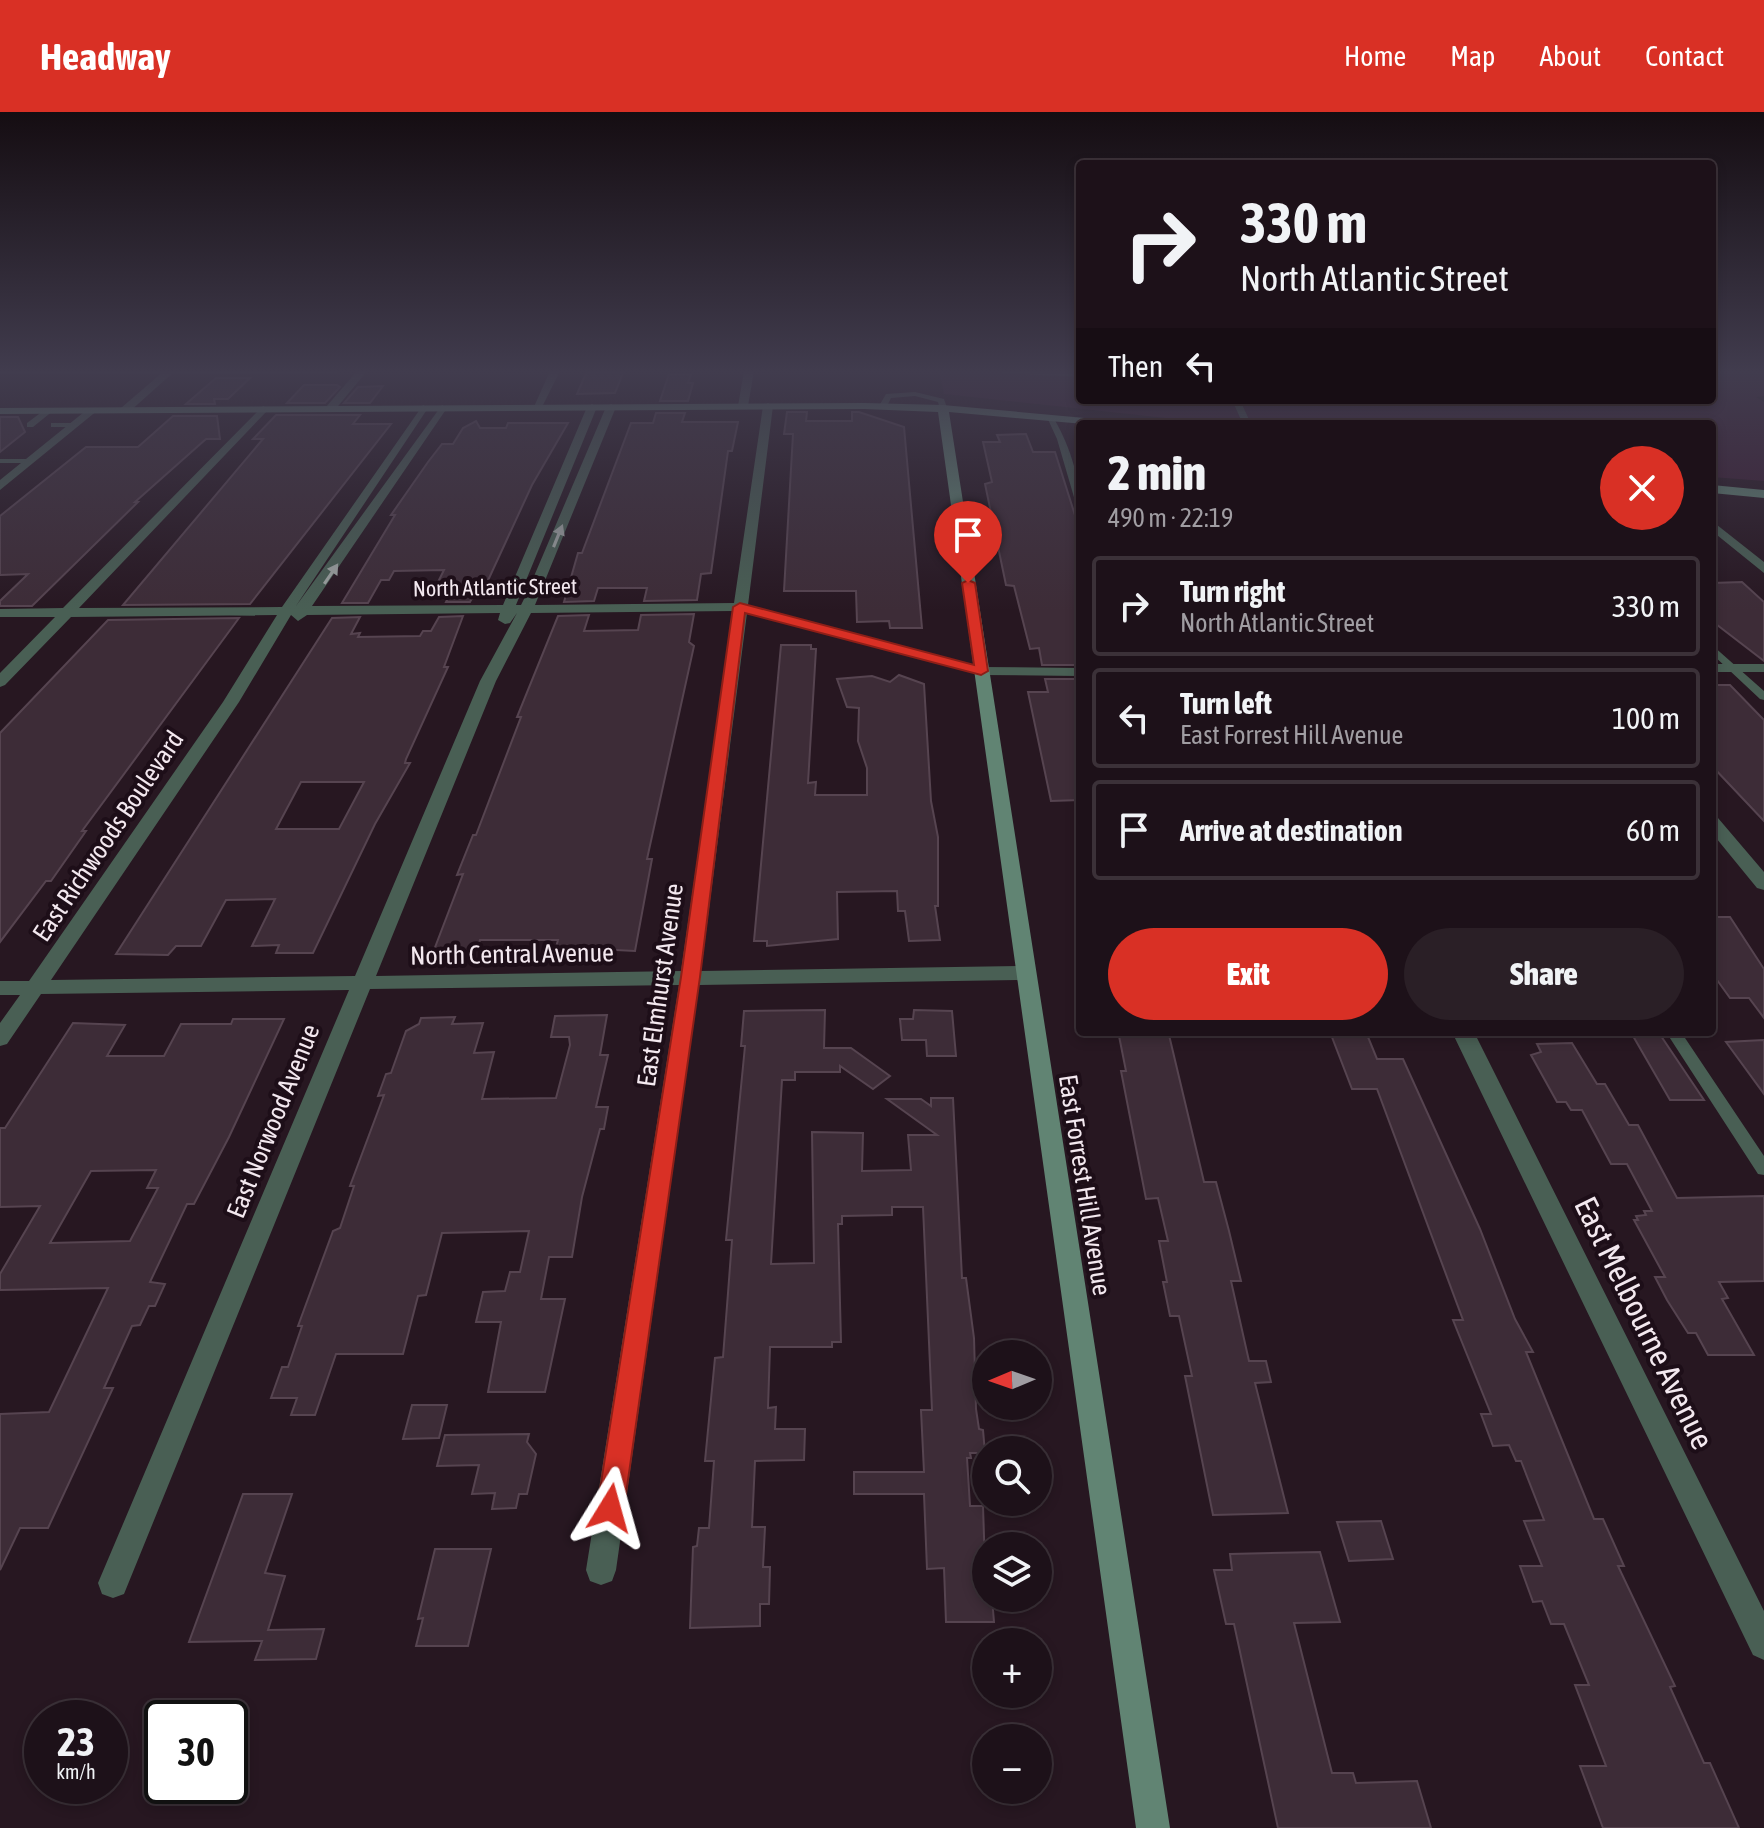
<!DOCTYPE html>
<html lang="en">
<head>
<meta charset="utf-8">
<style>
	:root { --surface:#1d1119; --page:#2a1f26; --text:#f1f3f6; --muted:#a09da2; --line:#3b3138; --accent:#d93025 }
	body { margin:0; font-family:"Asap Condensed",sans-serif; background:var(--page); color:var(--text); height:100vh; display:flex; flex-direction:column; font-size:30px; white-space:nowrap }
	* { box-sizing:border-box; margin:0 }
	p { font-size:26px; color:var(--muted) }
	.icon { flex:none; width:44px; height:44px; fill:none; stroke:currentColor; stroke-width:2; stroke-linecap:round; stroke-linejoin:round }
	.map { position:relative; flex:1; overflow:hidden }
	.details { position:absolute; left:1076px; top:308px; width:640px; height:616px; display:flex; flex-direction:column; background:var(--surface); border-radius:8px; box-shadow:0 4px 12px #0003,0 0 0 2px var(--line) }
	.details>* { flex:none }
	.hud { position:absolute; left:1076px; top:48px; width:640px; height:244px; border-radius:8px; box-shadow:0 4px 12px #0003,0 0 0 2px var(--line); background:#1d1119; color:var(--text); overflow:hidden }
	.needle { width:52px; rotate:268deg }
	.buttons { position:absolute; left:972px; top:1228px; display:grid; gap:16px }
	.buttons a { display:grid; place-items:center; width:80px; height:80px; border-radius:50%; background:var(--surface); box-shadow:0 4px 12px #0003,0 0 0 2px var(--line); font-size:40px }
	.speed { position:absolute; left:24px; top:1588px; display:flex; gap:16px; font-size:40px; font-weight:700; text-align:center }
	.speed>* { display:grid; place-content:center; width:104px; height:104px; border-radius:50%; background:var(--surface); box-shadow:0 4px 12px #0003,0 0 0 2px var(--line); line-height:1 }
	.speed small { font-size:20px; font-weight:400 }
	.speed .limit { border:4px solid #111; border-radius:12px; background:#fff; color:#111 }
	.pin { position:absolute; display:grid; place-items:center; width:68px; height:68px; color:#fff; margin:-82px -34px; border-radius:50% 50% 50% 0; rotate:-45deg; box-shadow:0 0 8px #0007 }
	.pin .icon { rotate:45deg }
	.me { position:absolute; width:88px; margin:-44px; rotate:8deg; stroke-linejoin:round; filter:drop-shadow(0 0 6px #0008) }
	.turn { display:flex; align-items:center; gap:28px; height:168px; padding:0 32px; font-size:36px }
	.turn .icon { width:104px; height:104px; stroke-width:2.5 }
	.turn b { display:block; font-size:56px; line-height:68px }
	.then { display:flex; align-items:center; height:76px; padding:0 32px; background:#0003; gap:16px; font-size:30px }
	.round { display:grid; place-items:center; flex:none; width:84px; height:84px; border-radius:42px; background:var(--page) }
	.summary { display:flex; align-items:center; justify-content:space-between; height:136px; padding:0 32px }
	h1 { font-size:48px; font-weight:800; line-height:60px }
	.action { display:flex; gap:16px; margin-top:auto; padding:16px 32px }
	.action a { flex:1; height:92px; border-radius:48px; background:var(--accent); color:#fff; font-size:32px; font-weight:800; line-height:92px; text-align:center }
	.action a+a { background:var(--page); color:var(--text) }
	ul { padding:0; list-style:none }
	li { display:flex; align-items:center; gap:24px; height:100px; margin:0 16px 12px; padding:0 16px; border:4px solid var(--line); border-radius:8px }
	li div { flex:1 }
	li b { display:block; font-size:30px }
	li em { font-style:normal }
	header { display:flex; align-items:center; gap:48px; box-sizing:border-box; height:112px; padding:0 40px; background:var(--accent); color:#fff }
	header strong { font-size:38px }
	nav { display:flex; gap:44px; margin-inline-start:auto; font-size:28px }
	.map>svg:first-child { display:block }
	.green { fill:#3b1c32 }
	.building { fill:#3d2c37; stroke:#564450; stroke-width:2; fill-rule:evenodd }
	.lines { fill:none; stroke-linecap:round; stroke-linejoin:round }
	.service { fill:#495f54; fill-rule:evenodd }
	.minor { fill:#495f54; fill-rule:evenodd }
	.secondary { fill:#618473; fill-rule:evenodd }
	.oneway { fill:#9ea4a2 }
	.route { fill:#d93025; stroke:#8d1f18; stroke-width:2 }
	.labels { text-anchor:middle; stroke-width:8; stroke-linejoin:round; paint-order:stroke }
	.far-street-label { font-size:22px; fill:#f3e8ef; stroke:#1d0e18 }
	.street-label { font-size:26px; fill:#f3e8ef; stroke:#1d0e18 }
	.near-street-label { font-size:32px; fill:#f3e8ef; stroke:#1d0e18 }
</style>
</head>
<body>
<header>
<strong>Headway</strong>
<nav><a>Home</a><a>Map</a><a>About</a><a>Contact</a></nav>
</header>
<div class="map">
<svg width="1764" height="1716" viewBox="0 0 1764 1716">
	<rect width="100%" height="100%" fill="#271721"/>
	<path class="green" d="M939,259h141v29h632v-29h52v25l-8,1 8,5v79l-52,-4v-53h-491l-277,-30z"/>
	<path class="building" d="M586,261h37l-8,20 -38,1z
		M669,262h22l-3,9h5l-5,18h-28z
		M216,266h34l-22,21h-14l1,5h-29z
		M304,273h33l3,2 -15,16h-38z
		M383,274l-13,17h-26l14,-16z
		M787,300h20l-1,9h46v-9h7l45,15 18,201h-32l-1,-7 -32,1 -1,-31h-72l9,-157h-9z
		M656,301h29l-3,9h56l-6,29h-4l-17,122 -10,1 -4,26 -53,1 3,-13h-49l-4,13 -30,1 14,-49h4l49,-130h22z
		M276,303h84l-7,9h38l-141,180 -127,1 140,-166h-10z
		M173,304h44l3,23h-14l-71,63h3l-106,104h-32v-5l28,-27 -28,1v-59l86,-69h52z
		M0,305h18l7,15 -25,20z
		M476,309l4,7h26l2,-5h60l-36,62 -47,102h-7l-8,15h-24l6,-12h-18l10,-20 -50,1 -5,9h-8l-13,23h-26l53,-88h-4l37,-53 14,-18h11l10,-16z
		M1026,322l7,18h22l25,79v134h-38l-3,-17 -9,1 -16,-63 -8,-1 -21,-101 7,-2 -9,-40h17l-3,-7z
		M1742,470l22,20v59l-52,-40v-38z
		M694,502l-5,28 5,4 -47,213h5l-17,92 -79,-4 2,-7h-78l-3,10h-43l29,-76 -6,1 16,-40h3l45,-118h-4l41,-101 31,-1 -5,16 54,-1 3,-15z
		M463,504l-19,51h4l-42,92 -1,4h5l-35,61 -62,129h-37l3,-8 -27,1 23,-47 -49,1 -25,46h-25l-8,9 -52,-1 216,-336 28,-1 -9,17 9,-1 -2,4 62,-1 3,-5h8l8,-14zM301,670h63l-25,47h-63z
		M239,506l-157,213h4l-35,50h-5l-46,61v-209l108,-113z
		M781,533h30v4h5l-8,134 8,-1 -1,13h52v-27l-9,-27 1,-33 -12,-1 -10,-28 35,-3 18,6 9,-7 25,9 7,117 7,36v69h-3l5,34 -31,1 -4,-30h-7l-1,-20 -60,1 1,47 -71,7v-5h-13z
		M1045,567h35v121l-29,1 -23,-109h20z
		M1712,573h18l34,35v101l-52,-55z
		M1712,805h18l34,52v49l-15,-20h-19l-18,-25z
		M825,898l-1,38h27l39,28 -17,13 -33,-23v6h-45v8h-13l-11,184 43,-1 -2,-131 51,1 -1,38 49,-1 -3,-35h29l-50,-36h34l10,7v-8h22l9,180h4l8,60 2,71 3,20 4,1 2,23h-15l1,5h-4l3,48h13l3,92h6l2,24h-48l-2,-54 -17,1 -3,-75h-70v-22h70l-3,-62h11l-9,-203h-31v8l-50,1v8h-4l3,118h-9v5h-62l-2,61 8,-1 -1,22h30l-1,31 -49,1 -3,66h13l-2,40h7l-1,37h-9v22l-70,2 3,-81 4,-1 2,-18h10l5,-67h-9l10,-103 8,-1 5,-64 4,-53h-6l19,-194h-4l3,-35z
		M914,898l38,1 4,45h-29l-1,-16h-24l-2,-21h13z
		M607,903l-7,40h8l-12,52h12l-4,22h-4l-18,68 -10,60h-23l-8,42h24l-20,93h-57l13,-70h-25l7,-30 22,-1 5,-19h10l9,-41 -87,2 -16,62 -8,1 -15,58h-67l-21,61h-24l6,-17h-26l11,-31h6l14,-41h-4l35,-95 7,-3 14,-42h-4l34,-91 -6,1 8,-22 5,-1 15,-42 13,-7 2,-6 34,-1 -3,7 31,-1 -9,30 20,-1 -12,47 74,-1 14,-53 -1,-8h-18l4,-21z
		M233,907h51l-55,118 -35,67h-7l-37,78 15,2 -10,22h-6l-9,19 -8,1 -28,62h9l-65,140h-28l-20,42v-156l49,-2 59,-124 -108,2v-16l40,-68 -40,1v-79h5l68,-105 52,2 -18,31h57l17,-32h50zM156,1058l-9,18h11l-28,53 -80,2 41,-72z
		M1330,920h36l11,27h26l77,170 35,90 18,33h-7l68,167h9l21,47h-6l57,120 -5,1 34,76h6l29,65h-136l-23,-62h26l-31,-81h14l-25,-61h-13l-9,-23 -9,1 -13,-36h22l-18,-45 20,-1 -23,-59h-5l-7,-16 -16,1 -12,-32h10l-38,-94h10l-86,-231h-25z
		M1169,923l35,147h12l13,49 12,50h-10l18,80h17l5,21 -16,1 33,130 -75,2 -28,-139h7l-13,-60h-9l-7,-34h4l-8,-41h9l-10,-43 -12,1 -25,-128h5l-7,-35z
		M1633,924h28l43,64h-34z
		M1764,928v54l-38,-52z
		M1572,931l25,41h8l24,41h9l39,73 87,-2v85l-45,1 9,16 -6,1 32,56h-46l-12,-22h-8l-21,-33 -12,-23h10l-31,-57h4l-2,-4 10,-1 -2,-4h8l-25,-47h-16l-29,-54h-11l-5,-8h-9l-26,-47 10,-3 -4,-8z
		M412,1293h35l-8,33 -36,1z
		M529,1322l-2,8 9,12 -9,40h-8l-3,14 -24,1 3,-16 -23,1 7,-29 -42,1 8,-31z
		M243,1382h49l-27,79 20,3 -17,54 56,-1 -8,30 -61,1 7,-19 -73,1z
		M1381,1409l12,38 -44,2 -12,-39z
		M435,1437h56l-23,97h-52l7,-28 -5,1z
		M1320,1440l20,70 -46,1 38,150h21l3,10 61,-2 14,47h-153l-44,-204h-8l-12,-54h18l-2,-16z"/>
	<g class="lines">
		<path class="service" d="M0,259h340l-3,2 -337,1z
			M1000,259l80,2v4l-77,-4z
			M915,280l29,7 3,9 -7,2 -2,-8 -23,-6 -24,2 -5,10 -7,-2 7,-12z
			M1232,288h8l11,24h-8z
			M47,296l7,2 -21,17h-6v-4z
			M1046,303h6c16,27 28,60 28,92l-4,-3 -19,-65z
			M51,311h23l4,2 -4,2h-23z
			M0,347h30l4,2 -4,2h-30z
			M1712,533l52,46v9l-4,-1 -48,-45z
			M1666,920h15l83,124v19l-6,-1z"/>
		<path class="minor" d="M164,259h11l-46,41h-8v-4z
			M357,259h10l-33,40h-8v-4z
			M550,259h10l-19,38h-8z
			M744,259h10l-6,35 -5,3 -5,-3z
			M768,291l5,3 -25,199 233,62 99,1v8l-99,-1 -234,-62 -46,358 324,-5 10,7 -10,7 -326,5 -83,585 -4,11 -11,4 -11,-4 -4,-11 93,-585 -309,4 -246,605 -11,4 -11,-4 -4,-11 251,-593 -308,4 -34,50 -7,2v-23l20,-28h-20v-14h29l194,-279 54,-87 -206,2 -66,68 -5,2v-14l55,-56h-55v-8l63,-1 200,-202 5,3 -1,2 -188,197 203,-1 141,-202 5,3 -132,198 146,-201 5,3 -135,198 191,-1 84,-198 5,-3 5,3 -81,198h5l5,-10 80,-188 5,-3 5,3 -81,198 199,-2 29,-197zM733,499l-52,360 -305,5 120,-295 35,-68zM500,501l-2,7 7,4 5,-1 7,-10 -37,68 -125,295 -304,4 188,-278 52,-87 7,6 9,-6z
			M89,296l9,2 -98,80v-10z
			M1712,409l52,41v11l-52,-42z
			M1712,552h52v8h-52z
			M1712,705l6,1 46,54v18l-7,-2 -45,-55z
			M1452,920h22l290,579v49l-11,-5z"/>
		<path class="secondary" d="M864,291l79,2 175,16 5,3h-39l-135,-12 221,1416h-34l-198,-1416 -74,-3 -864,5v-6z
			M1712,373l52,5v8l-52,-5z"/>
	</g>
	<defs><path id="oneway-solid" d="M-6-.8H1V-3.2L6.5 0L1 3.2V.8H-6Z" transform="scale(2)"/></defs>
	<g class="oneway">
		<use href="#oneway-solid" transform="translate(558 424) rotate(-68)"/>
		<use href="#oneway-solid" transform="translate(331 462) rotate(-56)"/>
	</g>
	<linearGradient id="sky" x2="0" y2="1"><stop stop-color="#150d12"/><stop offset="0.52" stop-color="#413c4e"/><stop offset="1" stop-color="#413c4e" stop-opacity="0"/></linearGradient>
	<rect width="1764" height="499" fill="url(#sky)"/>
	<path class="route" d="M968,468l7,3 13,88 -7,4 -236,-62 -45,364 -76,531 -4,9 -10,4 -9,-4 -4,-9 84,-531 52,-370 7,-4 234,62 -12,-82z"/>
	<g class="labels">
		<g class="far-street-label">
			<text transform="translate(495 475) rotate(-1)" y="8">North Atlantic Street</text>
		</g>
		<g class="street-label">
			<text transform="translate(108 724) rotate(-56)" y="9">East Richwoods Boulevard</text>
			<text transform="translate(512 842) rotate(-1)" y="9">North Central Avenue</text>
			<text transform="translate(660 873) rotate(-82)" y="9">East Elmhurst Avenue</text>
			<text transform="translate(273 1009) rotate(-68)" y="9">East Norwood Avenue</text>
			<text transform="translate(1085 1073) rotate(81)" y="9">East Forrest Hill Avenue</text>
		</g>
		<g class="near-street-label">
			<text transform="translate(1644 1211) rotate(64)" y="11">East Melbourne Avenue</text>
		</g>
	</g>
</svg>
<div class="buttons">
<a><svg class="needle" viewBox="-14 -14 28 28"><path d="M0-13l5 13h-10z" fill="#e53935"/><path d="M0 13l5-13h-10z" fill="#a09da2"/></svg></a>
<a><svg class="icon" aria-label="search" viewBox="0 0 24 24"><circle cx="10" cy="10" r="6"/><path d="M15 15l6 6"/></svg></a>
<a><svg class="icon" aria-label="layers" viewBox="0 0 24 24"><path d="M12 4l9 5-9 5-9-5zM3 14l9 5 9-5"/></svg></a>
<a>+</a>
<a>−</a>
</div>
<div class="speed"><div>23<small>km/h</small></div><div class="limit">30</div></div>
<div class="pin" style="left:968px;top:471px;background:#d93025"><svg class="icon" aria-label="arrive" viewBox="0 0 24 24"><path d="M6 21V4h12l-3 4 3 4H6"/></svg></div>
<svg class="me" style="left:610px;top:1396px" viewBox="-20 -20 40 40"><path d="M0-17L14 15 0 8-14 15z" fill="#d93025" stroke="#fff" stroke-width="4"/></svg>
<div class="hud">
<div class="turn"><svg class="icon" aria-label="right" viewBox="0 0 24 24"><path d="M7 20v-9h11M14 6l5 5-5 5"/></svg><div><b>330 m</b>North Atlantic Street</div></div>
<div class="then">Then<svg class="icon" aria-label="left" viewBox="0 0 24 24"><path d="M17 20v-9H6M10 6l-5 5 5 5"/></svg></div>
</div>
<section class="details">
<div class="summary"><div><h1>2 min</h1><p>490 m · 22:19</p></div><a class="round" style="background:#d93025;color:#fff"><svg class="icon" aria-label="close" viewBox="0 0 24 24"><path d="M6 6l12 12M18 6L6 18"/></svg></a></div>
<ul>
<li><svg class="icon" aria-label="right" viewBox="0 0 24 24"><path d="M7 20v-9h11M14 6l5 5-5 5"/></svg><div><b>Turn right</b><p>North Atlantic Street</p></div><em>330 m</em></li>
<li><svg class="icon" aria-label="left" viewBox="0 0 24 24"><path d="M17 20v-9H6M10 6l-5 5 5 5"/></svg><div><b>Turn left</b><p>East Forrest Hill Avenue</p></div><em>100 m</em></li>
<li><svg class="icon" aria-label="arrive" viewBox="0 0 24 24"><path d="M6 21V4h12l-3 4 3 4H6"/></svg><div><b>Arrive at destination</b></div><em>60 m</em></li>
</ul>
<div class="action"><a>Exit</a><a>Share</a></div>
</section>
</div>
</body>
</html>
